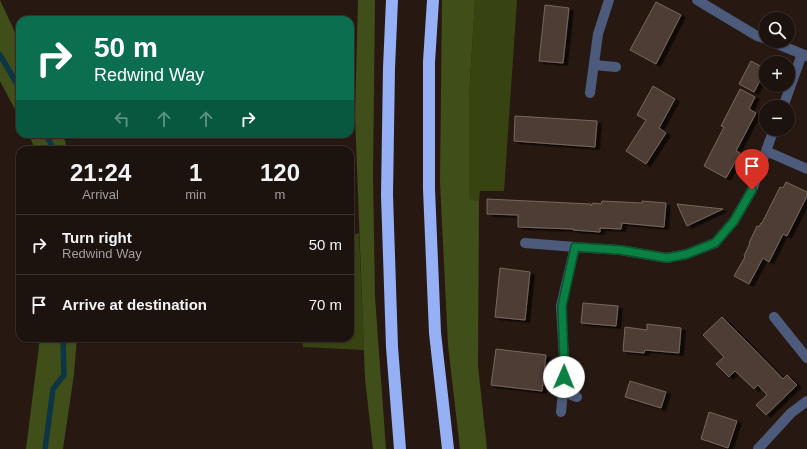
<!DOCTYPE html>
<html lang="en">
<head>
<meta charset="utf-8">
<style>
	:root { --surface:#1d130e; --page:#251c17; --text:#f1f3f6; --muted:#a09e9e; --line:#3b322e }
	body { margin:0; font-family:Helvetica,sans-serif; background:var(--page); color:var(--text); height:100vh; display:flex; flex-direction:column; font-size:15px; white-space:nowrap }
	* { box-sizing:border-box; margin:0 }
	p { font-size:13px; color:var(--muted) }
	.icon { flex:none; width:22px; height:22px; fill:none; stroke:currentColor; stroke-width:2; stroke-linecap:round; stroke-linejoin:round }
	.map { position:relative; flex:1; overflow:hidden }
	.drawer { position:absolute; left:16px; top:146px; width:338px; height:196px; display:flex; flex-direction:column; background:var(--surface); border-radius:12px; box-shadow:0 1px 3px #0004,0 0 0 1px var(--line) }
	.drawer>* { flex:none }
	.banner { position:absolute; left:16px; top:16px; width:338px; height:122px; border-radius:12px; box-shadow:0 1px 3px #0004,0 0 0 1px var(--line); background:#0b6e4f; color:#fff; overflow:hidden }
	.fabs { position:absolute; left:759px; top:12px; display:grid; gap:8px }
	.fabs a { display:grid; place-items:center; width:36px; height:36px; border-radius:50%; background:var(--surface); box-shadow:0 1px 3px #0004,0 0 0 1px var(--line); font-size:20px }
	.pin { position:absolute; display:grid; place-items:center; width:34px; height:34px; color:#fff; margin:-41px -17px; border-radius:50% 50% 50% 0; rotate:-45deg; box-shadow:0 0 4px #0007 }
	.pin .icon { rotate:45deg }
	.me { position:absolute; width:44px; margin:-22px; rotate:1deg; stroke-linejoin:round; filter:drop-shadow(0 0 3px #0008) }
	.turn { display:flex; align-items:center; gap:14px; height:84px; padding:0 12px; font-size:18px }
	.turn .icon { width:52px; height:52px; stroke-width:2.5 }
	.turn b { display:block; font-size:28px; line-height:34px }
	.lanes { display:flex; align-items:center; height:38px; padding:0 12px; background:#0003; justify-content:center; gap:20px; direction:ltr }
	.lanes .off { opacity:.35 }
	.eta { display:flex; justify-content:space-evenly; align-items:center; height:68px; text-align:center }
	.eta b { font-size:24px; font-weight:800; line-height:28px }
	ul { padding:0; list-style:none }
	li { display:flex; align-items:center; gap:12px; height:60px; padding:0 12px; border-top:1px solid var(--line) }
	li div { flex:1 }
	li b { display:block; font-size:15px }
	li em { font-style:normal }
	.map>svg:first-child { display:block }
	.green { fill:#374411 }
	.forest { fill:#404e19 }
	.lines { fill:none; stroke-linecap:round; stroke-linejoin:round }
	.stream { stroke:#0d3645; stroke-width:5.5 }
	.building { fill:#4d3e36; stroke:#77665d; filter:url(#shadow) }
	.street { stroke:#4c5a7c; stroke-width:10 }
	.highway { stroke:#95b0f4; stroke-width:12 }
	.route-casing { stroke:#07532c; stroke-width:10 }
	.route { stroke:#0b8043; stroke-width:7 }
</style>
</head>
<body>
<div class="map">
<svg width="807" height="449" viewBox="0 0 807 449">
	<defs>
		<filter id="shadow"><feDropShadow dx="4.5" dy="2.5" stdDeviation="0" flood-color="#0009"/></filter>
	</defs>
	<rect width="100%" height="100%" fill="#271912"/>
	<path class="green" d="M475,0h42l-13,191h-24l-1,10 -10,-1v-102z
		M359,233l5,117 -61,-3 -2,-9h49v-102z"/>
	<path class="forest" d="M0,0l20,43v76l-20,-38z
		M358,0h17l-2,175 2,122 11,152h-13l-8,-70 -10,-264z
		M442,0h33l-6,98v101l10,2 -1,165 9,83h-27l-12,-104 -8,-163z
		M28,134h34l3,7 2,9h-31z
		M40,338h37l-3,36 -11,75h-37z"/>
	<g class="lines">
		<path class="stream" d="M0,55l20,34
			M46,134l8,16
			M45,449l8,-60 11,-14 -1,-37"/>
	</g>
	<path class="building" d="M656,2l25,13 -25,49 -26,-14z
		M545,5l24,3 -6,55 -24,-2z
		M751,61l15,8 -12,23 -15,-8z
		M653,86l22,13 -16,29 7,5 -20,31 -20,-13 20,-31 -9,-5z
		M740,89l15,8 -6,12 7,4 -20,38 4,2 -14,25 -22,-12 20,-39 -3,-1z
		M515,116l82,5 -2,26 -81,-6z
		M786,182l21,10v4l-20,40 -4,-2 -14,28 -6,-4 -14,26 -15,-8 11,-19 -1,-1 6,-13h-1l8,-17 2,1 2,-4h1l18,-36 3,1z
		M487,199l82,4 22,1v2l2,-3 8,1 1,-3 40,2v-2l24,2 -2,24 -42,-4 -1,6 -21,-1v4l-27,-2v-1l-55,-2v-12l-31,-1z
		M677,204l46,5 -36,17z
		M500,268l30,4 -5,48 -30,-3z
		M583,303l35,3 -2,20 -35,-3z
		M722,317l26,26 35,36 4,-4 10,10 -31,30 -10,-10 11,-10 -9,-10 -4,4 -19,-18 -6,6 -13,-13 8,-7 -21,-22z
		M647,324l34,4 -2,25 -34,-3 -1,3 -21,-2 2,-24 22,3z
		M496,349l50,6 -4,36 -51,-6z
		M630,381l36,11 -5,16 -36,-11z
		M709,412l28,9 -9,27 -27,-9z"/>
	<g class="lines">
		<path class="street" d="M697,0l60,36 9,3
			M770,41l37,15
			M594,65l22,2
			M590,93l8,-59 11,-34
			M783,107l19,-53
			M766,151l41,18
			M525,243l50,4 45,3 47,8 20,-4 28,-11 19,-22 18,-31 14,-39 8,-22
			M774,317l33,41
			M563,392l14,5
			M561,412l2,-20 1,-31 -3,-55 14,-59
			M758,449l33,-36 16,-12"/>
		<path class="highway" d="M392,0l-3,68 -2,127 5,152 8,102
			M433,0l-4,62v127l6,144 13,116"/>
	</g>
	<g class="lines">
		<defs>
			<path id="route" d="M564,377v-16l-2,-55 13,-59 45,3 47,8 20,-4 28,-11 19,-22 18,-31"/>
		</defs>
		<use href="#route" class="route-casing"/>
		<use href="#route" class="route"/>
	</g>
</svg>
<div class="fabs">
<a><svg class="icon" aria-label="search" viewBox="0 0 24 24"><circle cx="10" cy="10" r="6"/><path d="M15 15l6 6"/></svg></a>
<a>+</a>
<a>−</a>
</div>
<div class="pin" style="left:752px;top:190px;background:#d93025"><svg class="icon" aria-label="arrive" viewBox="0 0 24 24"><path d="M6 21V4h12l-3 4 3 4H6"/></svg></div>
<svg class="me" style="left:564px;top:377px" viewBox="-20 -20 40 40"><circle r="19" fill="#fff"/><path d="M0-13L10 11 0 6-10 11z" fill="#0b8043"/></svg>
<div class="banner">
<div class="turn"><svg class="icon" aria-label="right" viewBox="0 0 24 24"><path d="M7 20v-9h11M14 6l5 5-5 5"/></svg><div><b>50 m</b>Redwind Way</div></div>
<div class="lanes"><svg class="icon off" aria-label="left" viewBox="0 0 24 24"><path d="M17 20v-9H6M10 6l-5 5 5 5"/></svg><svg class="icon off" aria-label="ahead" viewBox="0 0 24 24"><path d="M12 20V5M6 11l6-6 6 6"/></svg><svg class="icon off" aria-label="ahead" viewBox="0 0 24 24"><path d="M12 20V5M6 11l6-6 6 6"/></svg><svg class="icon" aria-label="right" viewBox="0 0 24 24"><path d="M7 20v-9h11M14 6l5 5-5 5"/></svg></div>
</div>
<section class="drawer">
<div class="eta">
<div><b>21:24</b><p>Arrival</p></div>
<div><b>1</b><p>min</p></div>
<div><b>120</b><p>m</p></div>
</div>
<ul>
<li><svg class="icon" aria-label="right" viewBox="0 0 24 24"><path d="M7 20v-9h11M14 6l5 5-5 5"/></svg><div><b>Turn right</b><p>Redwind Way</p></div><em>50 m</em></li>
<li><svg class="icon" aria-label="arrive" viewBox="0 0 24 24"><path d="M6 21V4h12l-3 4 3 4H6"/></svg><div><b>Arrive at destination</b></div><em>70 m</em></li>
</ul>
</section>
</div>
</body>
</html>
